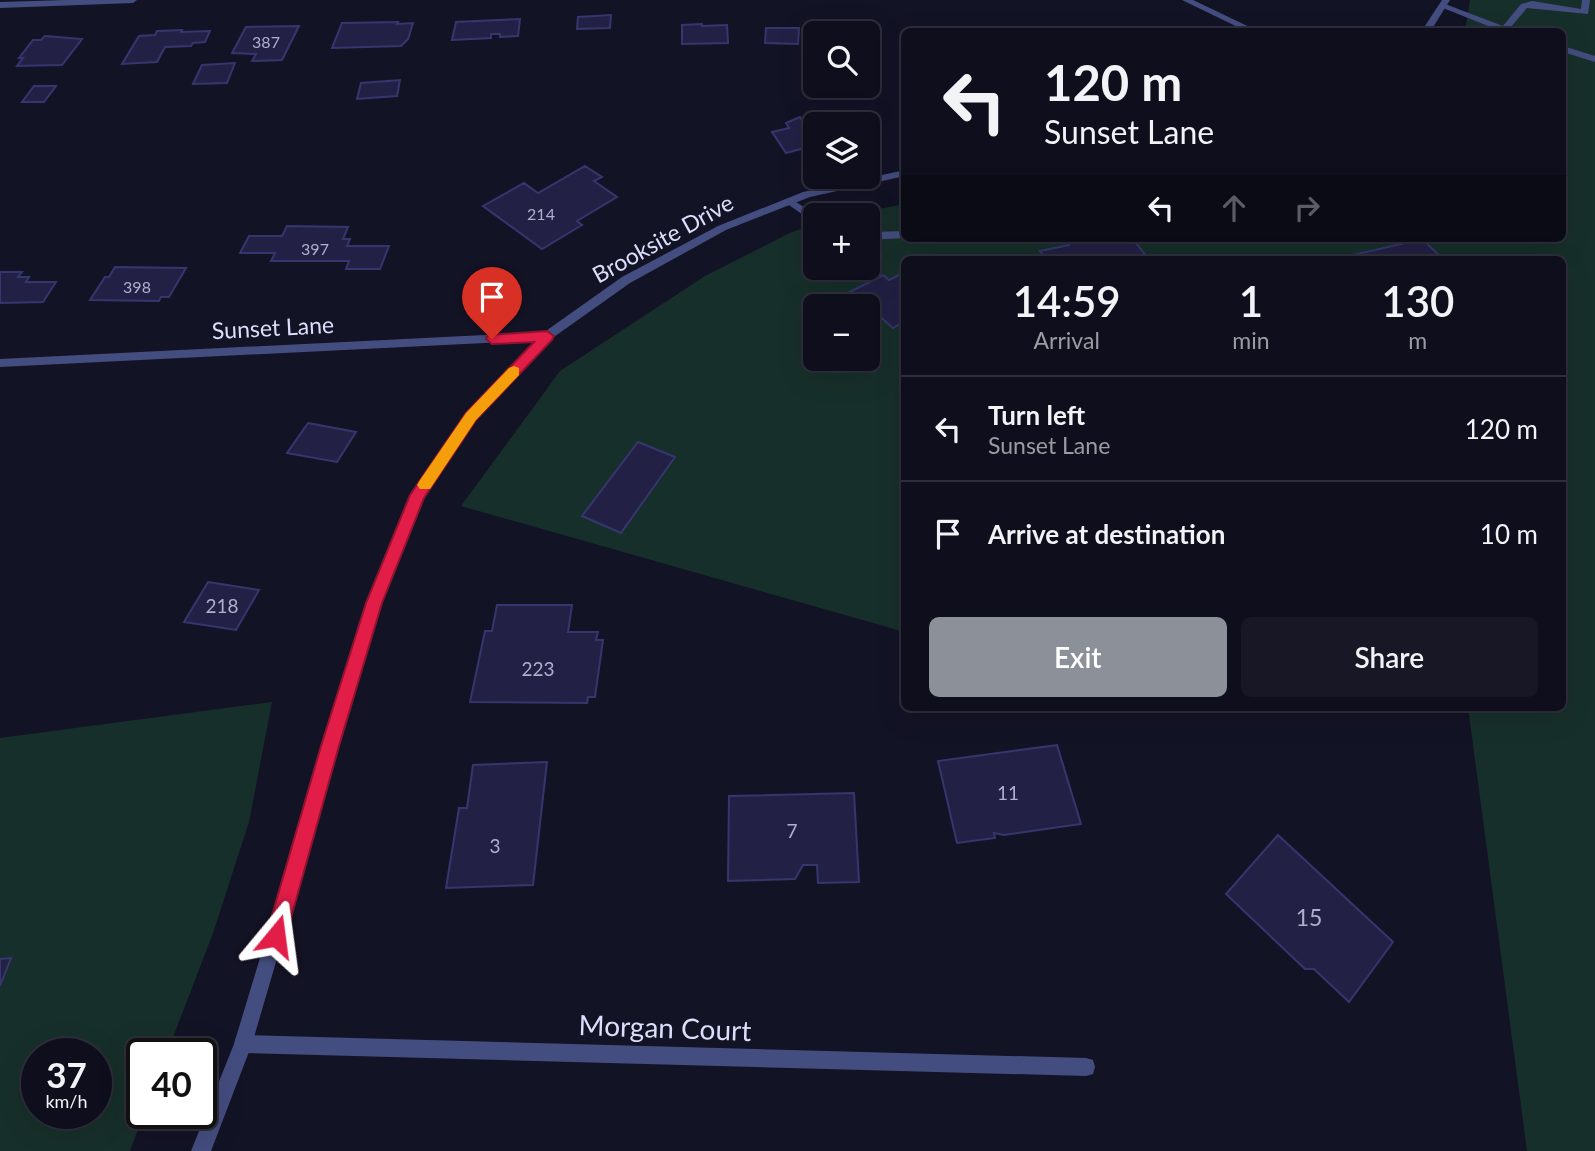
<!DOCTYPE html>
<html lang="en">
<head>
<meta charset="utf-8">
<style>
	:root { --surface:#0e0e1c; --page:#171725; --text:#f1f3f6; --muted:#9b9ca3; --line:#2e2e3b; --accent:#8c9099 }
	body { margin:0; font-family:Lato,sans-serif; background:var(--page); color:var(--text); height:100vh; display:flex; flex-direction:column; font-size:26px; white-space:nowrap }
	* { box-sizing:border-box; margin:0 }
	p { font-size:23px; color:var(--muted) }
	.icon { flex:none; width:38px; height:38px; fill:none; stroke:currentColor; stroke-width:2; stroke-linecap:round; stroke-linejoin:round }
	.map { position:relative; flex:1; overflow:hidden }
	.drawer { position:absolute; left:901px; top:256px; width:665px; height:455px; display:flex; flex-direction:column; background:var(--surface); border-radius:10px; box-shadow:0 7px 28px #0002,0 0 0 2px var(--line) }
	.drawer>* { flex:none }
	.guide { position:absolute; left:901px; top:28px; width:665px; height:214px; border-radius:10px; box-shadow:0 7px 28px #0002,0 0 0 2px var(--line); background:#0e0e1c; color:var(--text); overflow:hidden }
	.fabs { position:absolute; left:803px; top:21px; display:grid; gap:14px }
	.fabs a { display:grid; place-items:center; width:77px; height:77px; border-radius:10px; background:var(--surface); box-shadow:0 7px 28px #0002,0 0 0 2px var(--line); font-size:35px }
	.speed { position:absolute; left:21px; top:1038px; display:flex; gap:14px; font-size:35px; font-weight:700; text-align:center }
	.speed>* { display:grid; place-content:center; width:91px; height:91px; border-radius:50%; background:var(--surface); box-shadow:0 7px 28px #0002,0 0 0 2px var(--line); line-height:1 }
	.speed small { font-size:18px; font-weight:400 }
	.speed .limit { border:4px solid #111; border-radius:10px; background:#fff; color:#111 }
	.pin { position:absolute; display:grid; place-items:center; width:60px; height:60px; color:#fff; margin:-72px -30px; border-radius:50% 50% 50% 0; rotate:-45deg; box-shadow:0 0 7px #0007 }
	.pin .icon { rotate:45deg }
	.me { position:absolute; width:77px; margin:-38px; rotate:16deg; stroke-linejoin:round; filter:drop-shadow(0 0 5px #0008) }
	.turn { display:flex; align-items:center; gap:24px; height:147px; padding:0 28px; font-size:32px }
	.turn .icon { width:91px; height:91px; stroke-width:2.5 }
	.turn b { display:block; font-size:49px; line-height:60px }
	.lanes { display:flex; align-items:center; height:66px; padding:0 28px; background:#0003; justify-content:center; gap:35px; direction:ltr }
	.lanes .off { opacity:.35 }
	.eta { display:flex; justify-content:space-evenly; align-items:center; height:119px; text-align:center }
	.eta b { font-size:42px; font-weight:600; line-height:49px }
	.button { display:flex; gap:14px; margin-top:auto; padding:14px 28px }
	.button a { flex:1; height:80px; border-radius:10px; background:var(--accent); color:#fff; font-size:28px; font-weight:600; line-height:80px; text-align:center }
	.button a+a { background:var(--page); color:var(--text) }
	ul { padding:0; list-style:none }
	li { display:flex; align-items:center; gap:21px; height:105px; padding:0 28px; border-top:2px solid var(--line) }
	li div { flex:1 }
	li b { display:block; font-size:26px }
	li em { font-style:normal }
	.map>svg:first-child { display:block }
	.green { fill:#172f2a; fill-rule:evenodd }
	.building { fill:#222145; stroke:#36366e; stroke-width:2 }
	.lines { fill:none; stroke-linecap:round; stroke-linejoin:round }
	.service { fill:#444d7f; fill-rule:evenodd }
	.minor { fill:#444d7f; fill-rule:evenodd }
	.tertiary { fill:#444d7f; fill-rule:evenodd }
	.route { fill:#e11d48; stroke:#92132f; stroke-width:2 }
	.slow { fill:#f59e0b }
	.labels { text-anchor:middle; stroke-width:7; stroke-linejoin:round; paint-order:stroke }
	.far-number-label { font-size:16px; fill:#aeb0ce }
	.number-label { font-size:19px; fill:#aeb0ce }
	.street-label { font-size:23px; fill:#dcdffb; stroke:#131326 }
	.near-number-label { font-size:23px; fill:#aeb0ce }
	.near-street-label { font-size:28px; fill:#dcdffb; stroke:#131326 }
</style>
</head>
<body>
<div class="map">
<svg width="1595" height="1151" viewBox="0 0 1595 1151">
	<rect width="100%" height="100%" fill="#131326"/>
	<path class="green" d="M1470,0h125v1151h-68l-59,-444h95v-448h-658v373l-444,-126 99,-135 145,-95 87,-44 23,-7 1,43h52v-53h-22l59,-11v34h658v-206l-98,-1zM816,306h52v53h-52z
		M272,702l-23,120 -36,111 -46,120 -25,1v59h2l-14,38h-130v-413zM37,1054h59v59h-59z"/>
	<path class="building" d="M611,15l-1,13 -33,1 1,-12z
		M520,19l-2,17 -18,1v-3h-9v4l-39,2 4,-18z
		M398,22l-1,2 16,-1 -5,16 -7,7 -69,2 10,-25z
		M702,24v2l25,-1 1,18 -46,1v-19z
		M299,26l-17,34 -30,1 4,-7 -24,-1 14,-26z
		M766,28h33l-1,16 -33,-1z
		M182,30l-1,2 29,-1 -5,11 -12,1 -2,3 -26,1 -8,15 -35,2 17,-28 16,-1 2,-4z
		M45,36l37,3 -20,26 -45,1 6,-8h-4l14,-18h8z
		M235,63l-8,20 -34,1 9,-19z
		M400,80l-3,16 -40,3 4,-16z
		M34,86h22l-12,16h-22z
		M800,117l2,3 13,-3 6,7 -9,3 4,6v12l-30,8 -14,-21 17,-4 -3,-5z
		M585,166l17,11 -8,4 23,16 -40,24 5,4 -40,24 -59,-43 41,-23 14,10z
		M287,226l61,1 -5,12h7l-3,7h42l-9,23h-34l3,-8h-78l4,-8h-35l9,-17h33z
		M1065,238h67l15,19 -101,2 -6,-8 29,-6z
		M1422,239l21,20h-107z
		M115,267l71,1 -17,29h-8l-2,4 -69,-1 15,-23h4z
		M0,272h22l-4,5h11l-3,5h30l-13,20 -43,1z
		M905,272v49l-12,7 -27,-24 -16,2 -10,-9 43,-22 6,5z
		M308,423l48,9 -19,30 -50,-9z
		M638,442l37,15 -54,76 -39,-17z
		M208,582l51,8 -23,40 -52,-8z
		M497,605h75l-4,27h30l-2,8h7l-8,57h-7l-1,6 -117,-1 15,-71h7z
		M1057,745l24,79 -77,11 -10,-2 1,5 -38,5 -19,-82z
		M547,762l-14,123 -87,3 13,-80h8l6,-43z
		M854,793l5,89 -41,1 -1,-18h-14l-8,14 -67,2 1,-85z
		M1278,835l115,107 -44,60 -35,-33h-9l-79,-75z
		M11,958l-11,28v-27z"/>
	<g class="lines">
		<path class="service" d="M1582,0h8l-2,14 -61,-6 -17,20 6,4h-13l-65,-26 7,-2 58,22 18,-22 11,-3 49,8z
			M1563,46l32,10v6l-32,-10z
			M790,198l26,17v9l-30,-21 -1,-2z
			M905,231v7l-37,2v-8z"/>
		<path class="minor" d="M66,0h71l-4,3 -133,5v-6z
			M1182,0h11l67,32h-12z
			M547,332l6,4 -6,4 -547,27v-8z
			M243,1035l843,23 7,2 2,7 -2,7 -7,2 -843,-23 -7,-2 -2,-7 2,-7z"/>
		<path class="tertiary" d="M1442,0h8l-20,32h-9z
			M905,170v6l-95,21 -84,33 -96,53 -79,56 -76,80 -52,78 -42,106 -129,441 -41,107h-20l43,-107 133,-441 45,-112 55,-78 76,-80 79,-56 96,-51 85,-34z"/>
	</g>
	<path class="route" d="M547,331l7,5 -2,4 -76,80 -52,78 -42,105 -43,143 -53,190 -3,7 -7,3 -7,-3 -3,-7 55,-190 45,-143 44,-108 56,-82 68,-71 -42,2 -6,-5 2,-4z"/>
	<path class="slow" d="M514,366l5,2v7l-43,45 -46,69h-10l-3,-4 3,-5 46,-67 43,-45z"/>
	<g class="labels">
		<g class="far-number-label">
			<text x="266" y="48">387</text>
			<text x="541" y="220">214</text>
			<text x="315" y="255">397</text>
			<text x="137" y="293">398</text>
		</g>
		<g class="number-label">
			<text x="222" y="613">218</text>
			<text x="538" y="676">223</text>
			<text x="1008" y="800">11</text>
			<text x="792" y="838">7</text>
			<text x="495" y="853">3</text>
		</g>
		<g class="street-label">
			<text transform="translate(663 239) rotate(-29)" y="8">Brooksite Drive</text>
			<text transform="translate(273 328) rotate(-3)" y="8">Sunset Lane</text>
		</g>
		<g class="near-number-label">
			<text x="1309" y="926">15</text>
		</g>
		<g class="near-street-label">
			<text transform="translate(665 1028) rotate(2)" y="10">Morgan Court</text>
		</g>
	</g>
</svg>
<div class="fabs">
<a><svg class="icon" aria-label="search" viewBox="0 0 24 24"><circle cx="10" cy="10" r="6"/><path d="M15 15l6 6"/></svg></a>
<a><svg class="icon" aria-label="layers" viewBox="0 0 24 24"><path d="M12 4l9 5-9 5-9-5zM3 14l9 5 9-5"/></svg></a>
<a>+</a>
<a>−</a>
</div>
<div class="speed"><div>37<small>km/h</small></div><div class="limit">40</div></div>
<div class="pin" style="left:492px;top:339px;background:#d93025"><svg class="icon" aria-label="arrive" viewBox="0 0 24 24"><path d="M6 21V4h12l-3 4 3 4H6"/></svg></div>
<svg class="me" style="left:276px;top:936px" viewBox="-20 -20 40 40"><path d="M0-17L14 15 0 8-14 15z" fill="#e11d48" stroke="#fff" stroke-width="4"/></svg>
<div class="guide">
<div class="turn"><svg class="icon" aria-label="left" viewBox="0 0 24 24"><path d="M17 20v-9H6M10 6l-5 5 5 5"/></svg><div><b>120 m</b>Sunset Lane</div></div>
<div class="lanes"><svg class="icon" aria-label="left" viewBox="0 0 24 24"><path d="M17 20v-9H6M10 6l-5 5 5 5"/></svg><svg class="icon off" aria-label="ahead" viewBox="0 0 24 24"><path d="M12 20V5M6 11l6-6 6 6"/></svg><svg class="icon off" aria-label="right" viewBox="0 0 24 24"><path d="M7 20v-9h11M14 6l5 5-5 5"/></svg></div>
</div>
<section class="drawer">
<div class="eta">
<div><b>14:59</b><p>Arrival</p></div>
<div><b>1</b><p>min</p></div>
<div><b>130</b><p>m</p></div>
</div>
<ul>
<li><svg class="icon" aria-label="left" viewBox="0 0 24 24"><path d="M17 20v-9H6M10 6l-5 5 5 5"/></svg><div><b>Turn left</b><p>Sunset Lane</p></div><em>120 m</em></li>
<li><svg class="icon" aria-label="arrive" viewBox="0 0 24 24"><path d="M6 21V4h12l-3 4 3 4H6"/></svg><div><b>Arrive at destination</b></div><em>10 m</em></li>
</ul>
<div class="button"><a>Exit</a><a>Share</a></div>
</section>
</div>
</body>
</html>
